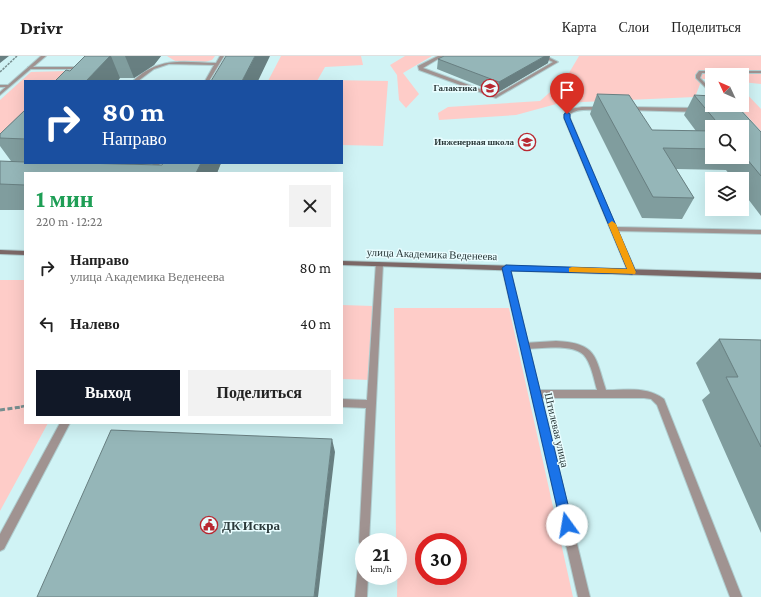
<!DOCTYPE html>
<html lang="ru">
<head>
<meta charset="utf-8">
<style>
	:root { --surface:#fff; --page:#f2f2f2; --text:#222; --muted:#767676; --line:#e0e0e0; --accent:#111827 }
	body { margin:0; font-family:"Crimson Pro",serif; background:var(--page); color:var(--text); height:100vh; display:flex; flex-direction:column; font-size:15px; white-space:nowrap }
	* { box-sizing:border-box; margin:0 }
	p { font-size:13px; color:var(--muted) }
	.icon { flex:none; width:22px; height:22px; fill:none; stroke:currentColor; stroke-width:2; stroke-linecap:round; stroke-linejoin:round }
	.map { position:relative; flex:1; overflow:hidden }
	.sheet { position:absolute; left:24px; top:116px; width:319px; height:252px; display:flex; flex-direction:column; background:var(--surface); border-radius:0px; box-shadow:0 4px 16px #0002 }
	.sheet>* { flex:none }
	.hud { position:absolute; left:24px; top:24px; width:319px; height:84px; border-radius:0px; box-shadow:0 4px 16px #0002; background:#1a4fa0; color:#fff; overflow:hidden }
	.needle { width:26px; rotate:314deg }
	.fabs { position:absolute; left:705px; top:12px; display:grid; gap:8px }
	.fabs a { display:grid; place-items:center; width:44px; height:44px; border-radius:0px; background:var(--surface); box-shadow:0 4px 16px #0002; font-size:20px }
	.speed { position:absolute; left:355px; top:477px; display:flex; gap:8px; font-size:20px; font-weight:700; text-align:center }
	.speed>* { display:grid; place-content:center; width:52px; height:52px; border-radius:50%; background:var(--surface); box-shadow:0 4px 16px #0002; line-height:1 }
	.speed small { font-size:10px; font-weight:400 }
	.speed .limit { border:6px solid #d22; background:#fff; color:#111 }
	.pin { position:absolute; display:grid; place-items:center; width:34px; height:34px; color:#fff; margin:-41px -17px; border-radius:50% 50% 50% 0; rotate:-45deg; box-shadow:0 0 4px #0007 }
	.pin .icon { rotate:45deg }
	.me { position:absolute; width:44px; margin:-22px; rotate:347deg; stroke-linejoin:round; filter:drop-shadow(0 0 3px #0008) }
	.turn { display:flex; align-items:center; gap:14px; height:84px; padding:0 12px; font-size:18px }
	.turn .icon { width:52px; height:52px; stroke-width:2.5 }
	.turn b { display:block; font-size:28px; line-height:34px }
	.round { display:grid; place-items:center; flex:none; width:42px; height:42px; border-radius:0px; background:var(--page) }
	.summary { display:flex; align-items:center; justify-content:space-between; height:68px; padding:0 12px }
	h1 { font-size:24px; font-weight:700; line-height:30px; color:#1e9e55 }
	.action { display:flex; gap:8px; margin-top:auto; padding:8px 12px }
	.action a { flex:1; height:46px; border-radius:0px; background:var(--accent); color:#fff; font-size:16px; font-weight:700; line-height:46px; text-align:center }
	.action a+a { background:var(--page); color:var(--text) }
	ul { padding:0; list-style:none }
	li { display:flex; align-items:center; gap:12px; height:56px; padding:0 12px }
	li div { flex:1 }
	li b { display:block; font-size:15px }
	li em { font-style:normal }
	header { display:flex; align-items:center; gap:24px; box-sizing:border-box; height:56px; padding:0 20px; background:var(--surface); border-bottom:1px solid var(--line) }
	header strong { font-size:19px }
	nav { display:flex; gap:22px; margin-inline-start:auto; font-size:14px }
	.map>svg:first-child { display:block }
	.green { fill:#feccc8; fill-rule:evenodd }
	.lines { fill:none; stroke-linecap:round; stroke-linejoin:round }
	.lane-casing { stroke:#afced0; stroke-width:2 }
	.street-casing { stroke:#afced0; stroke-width:2 }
	.secondary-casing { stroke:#afced0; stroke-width:2 }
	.path-far2 { stroke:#768e8f; stroke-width:1.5; stroke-dasharray:2.5 1; stroke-linecap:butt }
	.path-far1 { stroke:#768e8f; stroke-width:2.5; stroke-dasharray:4 2; stroke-linecap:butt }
	.path { stroke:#768e8f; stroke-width:3; stroke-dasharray:5 2.5; stroke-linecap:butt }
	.lane { fill:#a09391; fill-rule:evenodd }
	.street { fill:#a09391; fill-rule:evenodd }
	.secondary { fill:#7c6867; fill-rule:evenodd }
	.wall { fill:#809d9e; fill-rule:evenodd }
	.shaded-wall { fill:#687f81 }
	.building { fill:#95b6b8; stroke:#687f81 }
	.route { fill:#1a73e8; stroke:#114b97 }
	.slow { fill:#f59e0b }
	.labels { text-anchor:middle; stroke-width:3; stroke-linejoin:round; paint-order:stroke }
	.far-poi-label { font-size:9px; font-weight:bold; fill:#2b393a; stroke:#e9fdff; text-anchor:end }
	.street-label { font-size:11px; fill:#2b393a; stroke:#e9fdff }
	.near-poi-label { font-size:13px; font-weight:bold; fill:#2b393a; stroke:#e9fdff; text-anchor:start }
</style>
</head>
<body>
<header>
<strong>Drivr</strong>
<nav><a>Карта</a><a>Слои</a><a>Поделиться</a></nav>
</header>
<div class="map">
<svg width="761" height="541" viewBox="0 0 761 541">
	<rect width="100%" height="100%" fill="#d0f3f5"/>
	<path class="green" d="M167,0h48l-3,4c-22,6 -25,9 -45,-4z
		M281,0h80l2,9 -38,2 -8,14h-49z
		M405,0h27l-29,17 16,21 -13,14 -7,-8 -2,-25 -7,-10z
		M579,0h182v28l-19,-2v-7h-30v4h-10l-7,18 -135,6 -44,12 -77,5 -1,-7 10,-6 92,-6 26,-23z
		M67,15l-9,10h-33v37l-25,28v-46l31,-28z
		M328,24l60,1 -5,65 -41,-1v-64h-15z
		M742,33l19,20v22l-24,-26h5z
		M0,224h25v143h23l-48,88z
		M342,249l31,1 -2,74 -29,-1z
		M394,252h115l64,289h-176l1,-55h-2zM424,486h34v34h-34z"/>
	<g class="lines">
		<defs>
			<path id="lane" d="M220,0h4l-15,25h-4l9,-16 -45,-1 -15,5 -16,12h-5c26,-25 50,-19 83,-18z
				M438,0h5l-20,12 73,27 57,-33 -13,-6h6l12,6 -62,36 -77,-28 -1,-4z
				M30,11h53l2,1 -2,1h-55v-2z
				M699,15h62v2h-59l-2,5 12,12v4l-16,-16v-3z
				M0,29h8l2,1 -2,1h-8z
				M582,51h20l3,2 -3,2c-11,-1 -23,-3 -32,3v4l46,109 145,3v4l-143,-3 18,41 -4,3 -3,-1 -65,-156 1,-6 5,-3z
				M628,51l70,1 3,2 -3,2 -72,-2v-2z
				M154,107h6l-6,10h-6z
				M376,206h3l4,2 -14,278h-5v34h4l-1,21h-12l5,-53 -1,-2 7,-134 -24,-1v-8l25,1z
				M556,285c41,2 39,15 50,49 21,0 41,-4 58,9l78,198h-12l-73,-192 -6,-6 -7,-1h-108l-3,-1 -1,-3 1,-3 3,-1h61c-3,-10 -5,-23 -11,-32 -9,-16 -46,-9 -62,-9l-3,-1 -1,-2 1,-2 3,-1z
				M60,367h10l-66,126 -4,2v-17z"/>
			<path id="street" d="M41,0h5l-46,39v-3z
				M506,209l4,3 80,329h-12l-76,-329z"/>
			<path id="secondary" d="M0,194l25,1v4l-25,-1z
				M342,205l419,12v6l-419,-14z"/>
		</defs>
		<use href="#lane" class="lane-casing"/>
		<use href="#street" class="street-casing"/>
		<use href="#secondary" class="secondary-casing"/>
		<path class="path-far2" d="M0,16l17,-16"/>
		<path class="path-far1" d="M15,352l10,-2"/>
		<path class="path" d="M0,354l21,-3"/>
		<use href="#lane" class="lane"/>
		<use href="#street" class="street"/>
		<use href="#secondary" class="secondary"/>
	</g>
	<path class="wall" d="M85,0h76l-7,9 -20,13h-14l-50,-7z
		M438,3l110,4 -51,30 -60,-24z
		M597,38l55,36 44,1 -12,-16 10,-20 67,37v84l-19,-25v-12h-9l-7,-9 -50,-1 18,29 -12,21 -40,-1 -52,-104zM712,71h30v30h-30z
		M25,54v53l137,2 1,-2h58l-4,10h-192v37h-25v-49h11l-11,-15v-12z
		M719,283l42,1v193l-59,-133 8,-7 -14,-30z"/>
	<path class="shaded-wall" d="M0,0h9l-9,7z
		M110,0h1l9,22 -2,3h-32z
		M125,0h36l-7,9 -20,13z
		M255,0h15l-12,25h-16z
		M545,0h5l-2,7 -51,30 2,-11z
		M201,107h20l-4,10h-21z
		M332,383l3,13 -17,145h-4z"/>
	<path class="building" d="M85,0h25l-24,25h-31l11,-11 4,1z
		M226,0h29l-13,25h-31z
		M444,0h101l-46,26 -61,-23z
		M597,38l32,1 23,35 60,1v18l-49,-1 31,50 -41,-1z
		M694,39l18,1v9h24l25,27v44l-19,-23v-26h-21z
		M25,54v29l-25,-1v-4z
		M0,105l25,1v1h55l82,2 1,-2h38l-5,10h-171v12l-25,-1z
		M719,283l42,1v107l-35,-70h12z
		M111,374l221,9 -18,158h-277z"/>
	<path class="route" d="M567,56l3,2v4l66,154 -4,2 -121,-3 62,254 -2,4 -4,2 -5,-2 -1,-4 -59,-257 4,-3 121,4 -63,-151v-4z"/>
	<path class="slow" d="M612,165l4,3 20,48 -1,2 -66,-2v-4l3,-1 55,2 -19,-45z"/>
	<defs>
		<symbol id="school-ring" viewBox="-11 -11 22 22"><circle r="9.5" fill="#e9fdff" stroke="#b92831" stroke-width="1.5"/><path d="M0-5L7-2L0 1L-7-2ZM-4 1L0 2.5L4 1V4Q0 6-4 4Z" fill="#b92831"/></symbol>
		<symbol id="civic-ring" viewBox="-11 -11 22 22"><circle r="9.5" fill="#e9fdff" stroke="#b92831" stroke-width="1.5"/><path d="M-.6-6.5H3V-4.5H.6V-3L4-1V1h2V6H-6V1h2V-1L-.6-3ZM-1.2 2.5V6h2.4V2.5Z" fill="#b92831"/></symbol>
	</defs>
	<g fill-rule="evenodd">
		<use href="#school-ring" x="480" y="22" width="20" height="20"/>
		<use href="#school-ring" x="517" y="76" width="20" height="20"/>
		<use href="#civic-ring" x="199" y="459" width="20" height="20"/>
	</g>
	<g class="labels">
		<g class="far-poi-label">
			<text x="477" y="35">Галактика</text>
			<text x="514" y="89">Инженерная школа</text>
		</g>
		<g class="street-label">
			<text transform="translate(432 198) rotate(2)" y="4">улица Академика Веденеева</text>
			<text transform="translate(557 374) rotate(77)" y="4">Штилевая улица</text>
		</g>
		<g class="near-poi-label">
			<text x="222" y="474">ДК Искра</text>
		</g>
	</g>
</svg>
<div class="fabs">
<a><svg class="needle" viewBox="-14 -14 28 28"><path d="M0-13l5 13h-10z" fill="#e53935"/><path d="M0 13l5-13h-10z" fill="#767676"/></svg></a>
<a><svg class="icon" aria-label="search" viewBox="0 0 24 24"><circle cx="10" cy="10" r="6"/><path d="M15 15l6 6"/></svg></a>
<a><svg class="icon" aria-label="layers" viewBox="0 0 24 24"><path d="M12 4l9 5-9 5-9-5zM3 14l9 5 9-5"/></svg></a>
</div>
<div class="speed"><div>21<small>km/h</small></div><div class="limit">30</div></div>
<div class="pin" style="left:567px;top:58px;background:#d93025"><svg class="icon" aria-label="arrive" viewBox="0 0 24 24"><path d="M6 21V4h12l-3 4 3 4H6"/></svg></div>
<svg class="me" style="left:567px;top:469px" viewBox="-20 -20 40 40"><circle r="19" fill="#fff"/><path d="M0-13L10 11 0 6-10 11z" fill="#1a73e8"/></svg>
<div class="hud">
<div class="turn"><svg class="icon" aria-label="right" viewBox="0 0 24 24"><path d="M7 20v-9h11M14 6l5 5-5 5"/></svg><div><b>80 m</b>Направо</div></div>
</div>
<section class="sheet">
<div class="summary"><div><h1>1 мин</h1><p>220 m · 12:22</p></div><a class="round"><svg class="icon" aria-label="close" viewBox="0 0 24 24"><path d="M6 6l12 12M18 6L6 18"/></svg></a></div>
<ul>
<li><svg class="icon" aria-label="right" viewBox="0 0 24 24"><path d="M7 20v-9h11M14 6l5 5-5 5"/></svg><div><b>Направо</b><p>улица Академика Веденеева</p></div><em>80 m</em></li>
<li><svg class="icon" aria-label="left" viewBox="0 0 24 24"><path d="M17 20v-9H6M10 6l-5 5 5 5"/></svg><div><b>Налево</b></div><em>40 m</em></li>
</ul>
<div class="action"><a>Выход</a><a>Поделиться</a></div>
</section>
</div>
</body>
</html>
